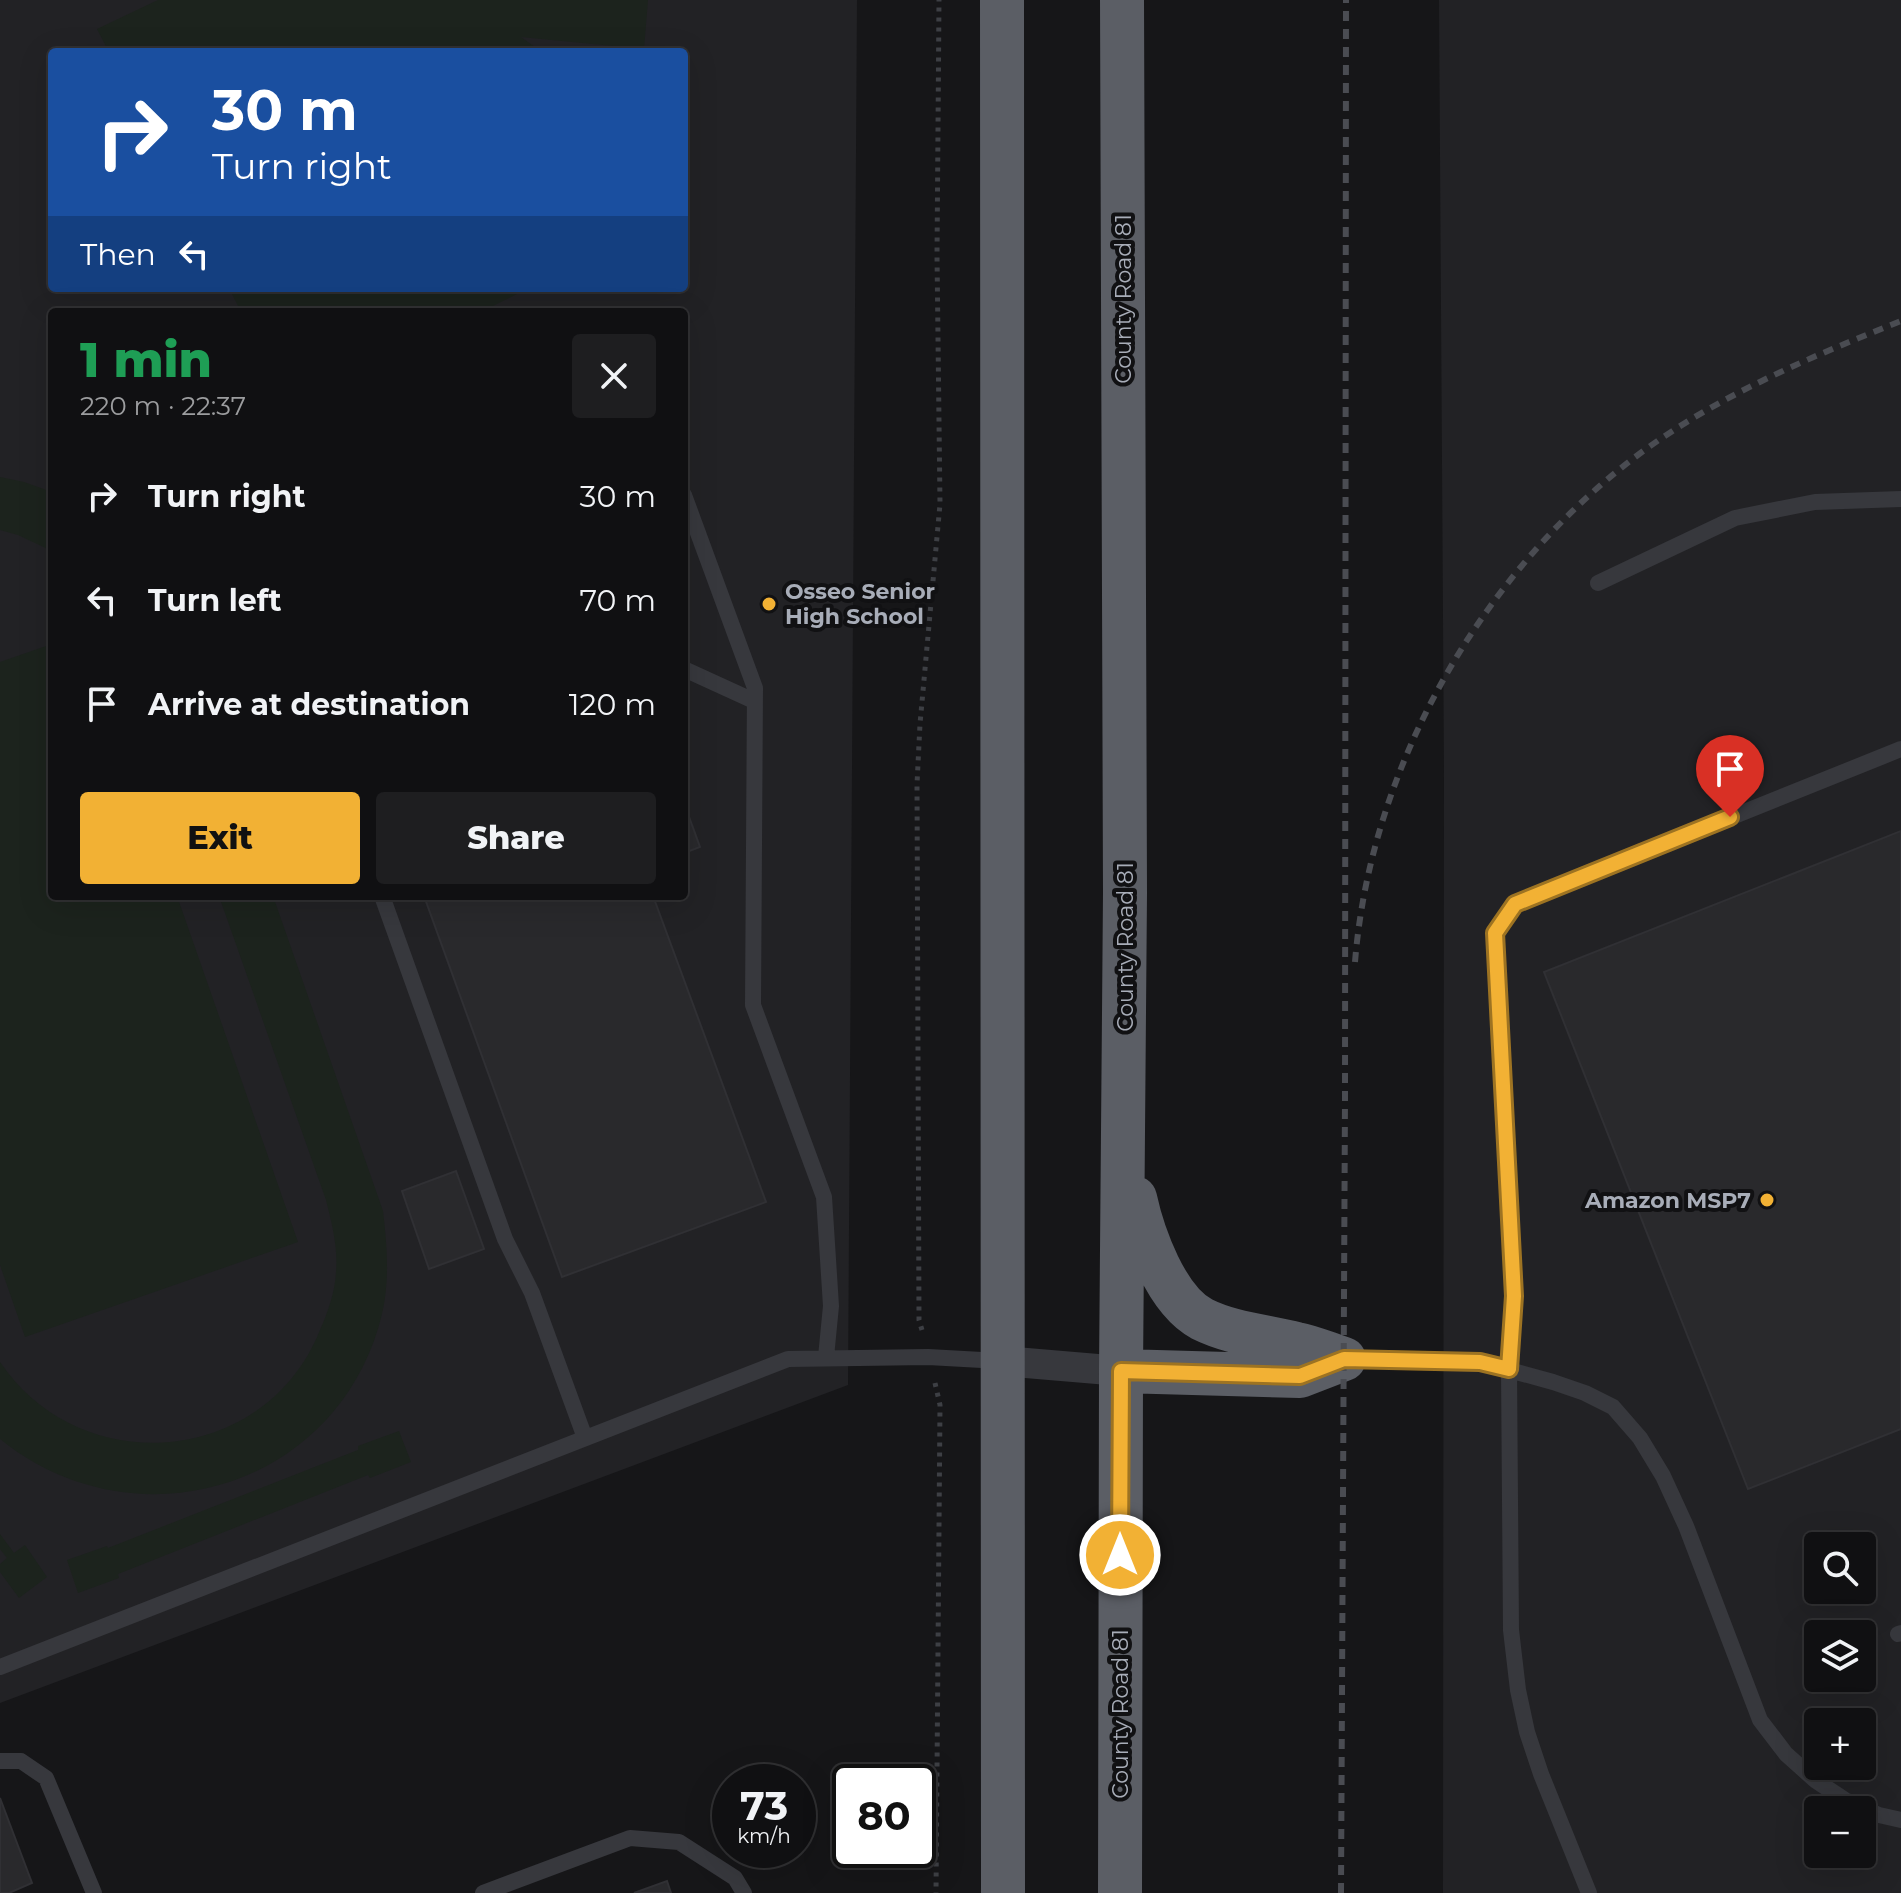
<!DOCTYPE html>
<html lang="en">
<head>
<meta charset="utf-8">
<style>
	:root { --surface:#101012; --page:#1e1e20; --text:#f1f3f6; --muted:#9c9d9f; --line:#303032; --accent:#f2b134 }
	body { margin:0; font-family:Montserrat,sans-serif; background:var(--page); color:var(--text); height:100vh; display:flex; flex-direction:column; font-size:30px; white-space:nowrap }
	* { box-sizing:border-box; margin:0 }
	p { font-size:26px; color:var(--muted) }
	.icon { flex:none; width:44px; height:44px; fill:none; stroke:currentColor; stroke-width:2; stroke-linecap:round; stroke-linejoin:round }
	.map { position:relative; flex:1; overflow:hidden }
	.details { position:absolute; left:48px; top:308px; width:640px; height:592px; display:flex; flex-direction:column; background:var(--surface); border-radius:8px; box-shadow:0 8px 32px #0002,0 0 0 2px var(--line) }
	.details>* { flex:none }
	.hud { position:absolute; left:48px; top:48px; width:640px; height:244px; border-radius:8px; box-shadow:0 8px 32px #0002,0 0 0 2px var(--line); background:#1a4fa0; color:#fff; overflow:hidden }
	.controls { position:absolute; left:1804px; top:1532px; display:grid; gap:16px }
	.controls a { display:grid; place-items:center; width:72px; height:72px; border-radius:8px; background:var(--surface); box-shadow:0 8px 32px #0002,0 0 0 2px var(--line); font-size:40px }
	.speed { position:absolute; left:712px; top:1764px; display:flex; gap:16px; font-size:40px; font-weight:700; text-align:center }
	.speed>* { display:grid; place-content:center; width:104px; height:104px; border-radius:50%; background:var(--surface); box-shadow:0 8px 32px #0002,0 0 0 2px var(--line); line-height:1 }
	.speed small { font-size:20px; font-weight:400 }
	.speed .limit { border:4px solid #111; border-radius:12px; background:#fff; color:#111 }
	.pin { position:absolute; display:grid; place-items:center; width:68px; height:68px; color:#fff; margin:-82px -34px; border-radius:50% 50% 50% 0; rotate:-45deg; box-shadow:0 0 8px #0007 }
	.pin .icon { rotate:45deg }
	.me { position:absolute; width:88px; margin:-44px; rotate:0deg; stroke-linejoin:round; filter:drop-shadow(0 0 6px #0008) }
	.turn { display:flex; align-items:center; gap:28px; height:168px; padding:0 32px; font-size:36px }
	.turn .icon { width:104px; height:104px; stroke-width:2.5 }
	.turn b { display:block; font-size:56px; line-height:68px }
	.then { display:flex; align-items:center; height:76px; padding:0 32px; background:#0003; gap:16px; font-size:30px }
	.round { display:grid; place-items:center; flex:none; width:84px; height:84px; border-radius:8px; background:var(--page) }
	.head { display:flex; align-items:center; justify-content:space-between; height:136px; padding:0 32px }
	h1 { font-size:48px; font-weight:800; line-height:60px; color:#1e9e55 }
	.cta { display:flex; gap:16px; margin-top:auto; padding:16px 32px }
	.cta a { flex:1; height:92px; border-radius:8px; background:var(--accent); color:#111; font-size:32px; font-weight:800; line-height:92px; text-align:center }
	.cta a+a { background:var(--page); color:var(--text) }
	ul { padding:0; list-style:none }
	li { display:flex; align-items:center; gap:24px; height:104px; padding:0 32px }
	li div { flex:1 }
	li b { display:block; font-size:30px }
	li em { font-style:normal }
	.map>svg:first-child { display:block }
	.built { fill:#222225; fill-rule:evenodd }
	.green { fill:#1c231d }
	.building { fill:#29292c; stroke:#303034; stroke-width:2 }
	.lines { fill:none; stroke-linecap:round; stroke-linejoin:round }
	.path { stroke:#3d3f44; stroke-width:5; stroke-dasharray:4 6; stroke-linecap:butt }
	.service { stroke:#37383d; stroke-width:16 }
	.minor { stroke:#37383d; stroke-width:30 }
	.trunk { stroke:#5b5e65; stroke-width:44 }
	.rail { stroke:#4a4c52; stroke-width:6; stroke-dasharray:10 8; stroke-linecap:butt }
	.route-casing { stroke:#9d7322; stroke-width:20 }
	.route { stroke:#f2b134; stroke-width:14 }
	.poi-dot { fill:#f2b134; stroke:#111113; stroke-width:3 }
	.labels { text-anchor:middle; stroke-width:8; stroke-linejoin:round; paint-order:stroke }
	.street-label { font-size:22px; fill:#a8adb8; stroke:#111113 }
	.poi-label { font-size:22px; font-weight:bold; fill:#a8adb8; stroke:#111113; text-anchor:start }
</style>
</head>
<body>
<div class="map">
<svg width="1901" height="1893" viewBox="0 0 1901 1893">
	<rect width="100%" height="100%" fill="#161618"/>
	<path class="built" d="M0,0h857l-9,1385 -848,318zM52,52h632v236h-632zM52,312h632v584h-632z
		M1439,0h462v1893h-458l1,-1120zM1818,1546h44v44h-44zM1818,1634h44v44h-44zM1818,1722h44v44h-44zM1818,1810h44v44h-44z"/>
	<path class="green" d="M158,0h490l-4,49 -123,-12 21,15h-433l-12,-23z
		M229,288h300l-48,24h-240z
		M0,477l24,5 28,10v59l-34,-16 -18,-5z
		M52,644v252h125l121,346 -273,95 -25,-72v-603z
		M219,896h54l110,315c4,34 7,69 -1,103 -42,174 -246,235 -382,125v-77c81,120 266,104 320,-32 8,-18 15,-38 16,-58 2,-25 -4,-48 -10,-72z
		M399,1431l12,31 -41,16 -2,-3 -250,99 1,4 -41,15 -11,-33 40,-14 1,2 250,-98v-4z
		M0,1534l14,19 11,-8 22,32 -28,21 -19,-26v-8l7,-6 -7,-9z"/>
	<path class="building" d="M684,803l16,44 -16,6z
		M1901,831v598l-153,60 -204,-517z
		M424,896h229l113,306 -204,75z
		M456,1171l28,78 -55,20 -27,-78z
		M0,1798l32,85 -23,10h-9z
		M667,1881l4,12h-37z"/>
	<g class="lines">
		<path class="path" d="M922,1330l-3,-10 -2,-536 3,-60 20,-220 -3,-249 2,-255
			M935,1383l5,22 -4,488"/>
		<path class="service" d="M684,495l71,193 -2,317 71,192 7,109 -5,51
			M1598,583l137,-65 80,-16 86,-3
			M684,669l70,32
			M382,896l123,343 27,54 53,145
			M1345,1359l135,3 73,20 32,11 28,14 27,31 23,38 23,50 74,194 26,34 29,26 30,20 34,15 22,5
			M1898,1634l3,-1
			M0,1667l788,-308 140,-2 72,4
			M0,1761h21l25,17 48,115
			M483,1893l147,-55 49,4 56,36 9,15
			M1589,1893l-48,-119 -14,-42 -9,-42 -7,-60 -2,-261 5,-73 -19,-363 20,-29 386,-155"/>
		<path class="minor" d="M1003,1361l118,10"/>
		<path class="trunk" d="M1002,0l1,1893
			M1135,1198c8,37 31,102 67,121 30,15 63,17 95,25 16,3 31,10 47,15
			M1121,1371l179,5 44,-17
			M1120,1893l1,-522 4,-478 -3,-893"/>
		<path class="rail" d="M1355,962c16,-199 130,-396 291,-513 78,-56 167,-93 255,-128
			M1341,1893l4,-795 1,-1098"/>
	</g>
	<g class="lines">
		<defs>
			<path id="route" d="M1120,1555l1,-184 179,5 44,-17 136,3 29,7 5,-73 -19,-363 20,-29 215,-87"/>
		</defs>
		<use href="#route" class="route-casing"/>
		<use href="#route" class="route"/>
	</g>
	<g class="poi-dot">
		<circle cx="769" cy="604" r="8"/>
		<circle cx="1767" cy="1200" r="8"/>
	</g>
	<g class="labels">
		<g class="street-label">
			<text transform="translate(1123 299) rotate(-90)" y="8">County Road 81</text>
			<text transform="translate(1125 947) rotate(-90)" y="8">County Road 81</text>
			<text transform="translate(1120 1714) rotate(-90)" y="8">County Road 81</text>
		</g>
		<g class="poi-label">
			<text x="785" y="599">Osseo Senior<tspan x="785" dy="25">High School</tspan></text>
			<text x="1751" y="1208" text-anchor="end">Amazon MSP7</text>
		</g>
	</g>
</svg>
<div class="controls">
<a><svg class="icon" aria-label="search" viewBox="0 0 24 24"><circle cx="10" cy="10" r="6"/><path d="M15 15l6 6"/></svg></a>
<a><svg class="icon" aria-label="layers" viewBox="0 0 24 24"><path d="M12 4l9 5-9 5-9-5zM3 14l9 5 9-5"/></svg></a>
<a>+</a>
<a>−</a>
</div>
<div class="speed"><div>73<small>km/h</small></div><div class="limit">80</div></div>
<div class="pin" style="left:1730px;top:817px;background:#d93025"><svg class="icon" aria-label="arrive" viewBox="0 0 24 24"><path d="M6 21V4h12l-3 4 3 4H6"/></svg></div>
<svg class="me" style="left:1120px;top:1555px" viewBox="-20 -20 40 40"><circle r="17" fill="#f2b134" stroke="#fff" stroke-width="3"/><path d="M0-11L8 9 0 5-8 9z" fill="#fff"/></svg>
<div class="hud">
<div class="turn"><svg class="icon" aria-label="right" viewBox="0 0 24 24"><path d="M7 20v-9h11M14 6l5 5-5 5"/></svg><div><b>30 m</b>Turn right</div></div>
<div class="then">Then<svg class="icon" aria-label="left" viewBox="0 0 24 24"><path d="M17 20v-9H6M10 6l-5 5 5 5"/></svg></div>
</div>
<section class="details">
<div class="head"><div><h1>1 min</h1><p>220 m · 22:37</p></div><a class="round"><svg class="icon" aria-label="close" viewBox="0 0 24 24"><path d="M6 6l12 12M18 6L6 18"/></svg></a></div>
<ul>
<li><svg class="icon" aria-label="right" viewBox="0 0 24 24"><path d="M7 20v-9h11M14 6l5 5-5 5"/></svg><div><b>Turn right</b></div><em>30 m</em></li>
<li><svg class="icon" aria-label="left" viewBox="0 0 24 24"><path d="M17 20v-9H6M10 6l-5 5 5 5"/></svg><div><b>Turn left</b></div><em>70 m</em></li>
<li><svg class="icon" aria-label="arrive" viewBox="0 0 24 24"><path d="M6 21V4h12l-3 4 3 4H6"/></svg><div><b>Arrive at destination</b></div><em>120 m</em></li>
</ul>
<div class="cta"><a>Exit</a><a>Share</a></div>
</section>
</div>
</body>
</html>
